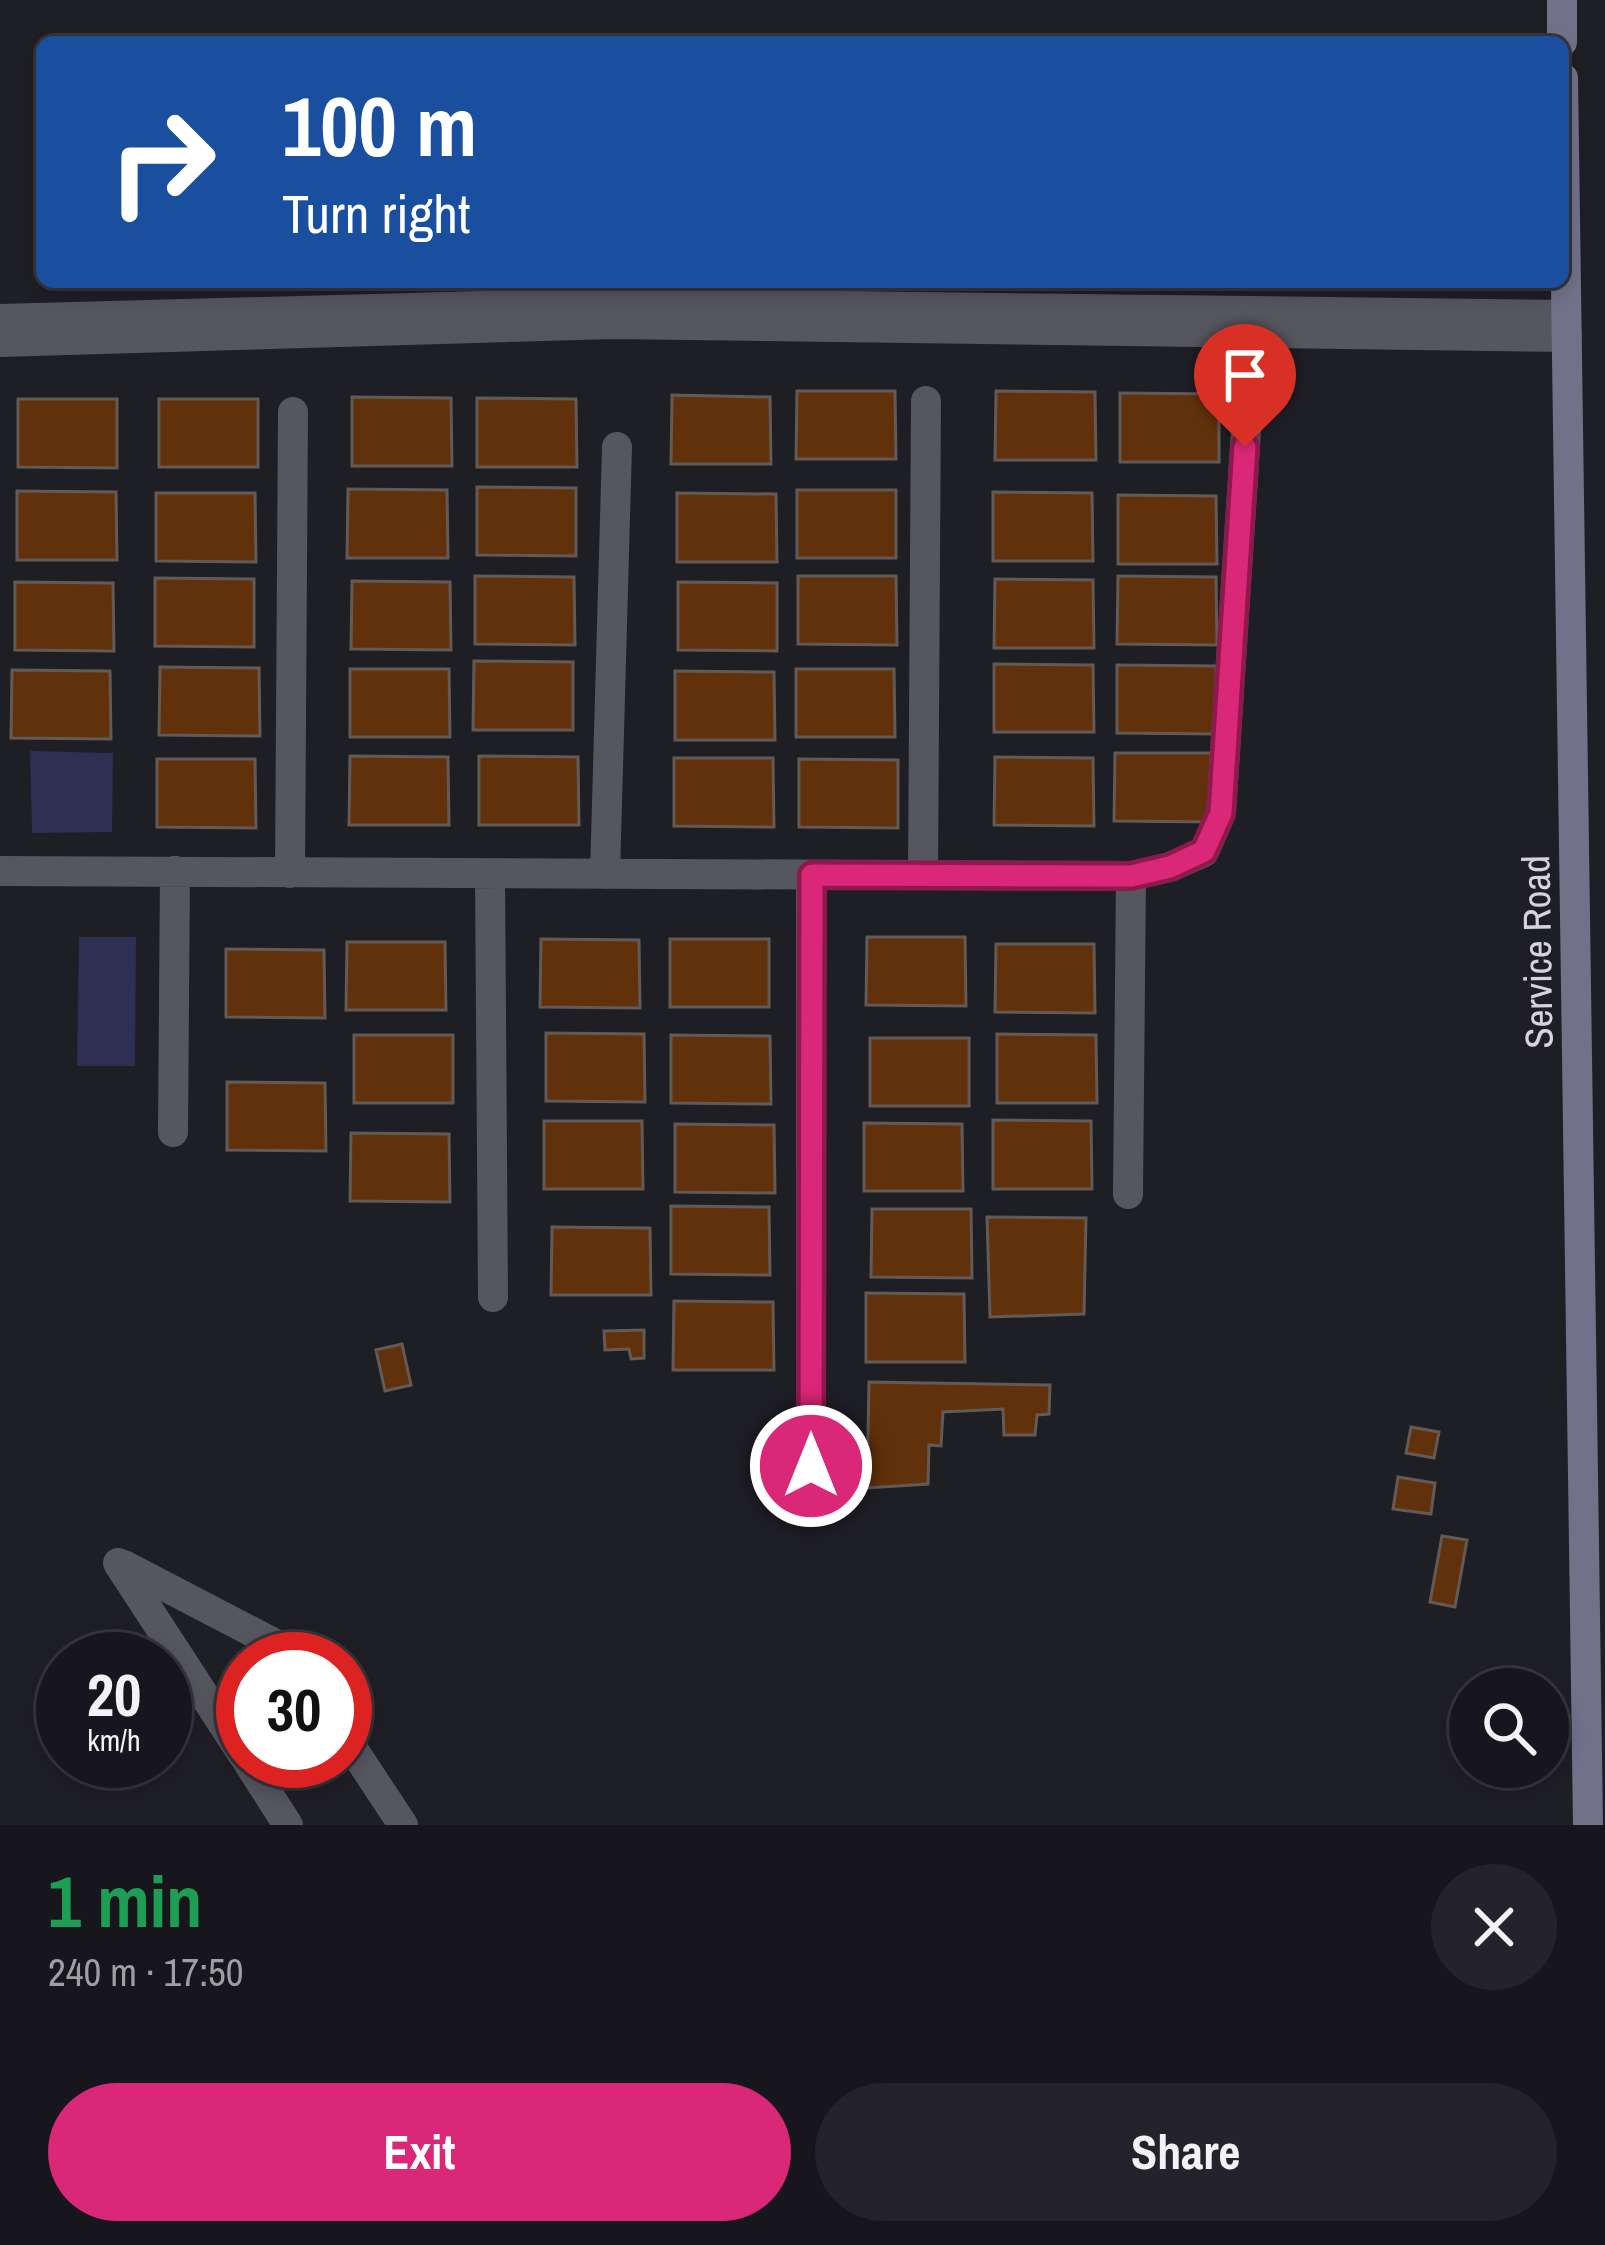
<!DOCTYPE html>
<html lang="en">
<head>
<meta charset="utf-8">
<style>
	:root { --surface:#16161c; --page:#232329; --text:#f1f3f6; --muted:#9e9fa3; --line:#35353b; --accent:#db2777 }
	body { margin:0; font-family:"Archivo Narrow",sans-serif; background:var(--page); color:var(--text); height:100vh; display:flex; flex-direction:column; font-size:45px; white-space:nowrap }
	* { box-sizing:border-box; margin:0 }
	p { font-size:39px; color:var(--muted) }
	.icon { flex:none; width:66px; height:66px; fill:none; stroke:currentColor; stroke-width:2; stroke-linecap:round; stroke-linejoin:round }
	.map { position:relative; height:1825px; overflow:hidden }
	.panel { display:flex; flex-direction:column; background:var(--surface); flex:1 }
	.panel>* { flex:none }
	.guide { position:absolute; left:36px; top:36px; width:1533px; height:252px; border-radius:18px; box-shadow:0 6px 18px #0003,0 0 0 3px var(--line); background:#1a4fa0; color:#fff; overflow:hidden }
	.tools { position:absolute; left:1449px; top:1668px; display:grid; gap:24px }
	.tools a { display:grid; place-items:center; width:120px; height:120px; border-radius:50%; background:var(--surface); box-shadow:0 6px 18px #0003,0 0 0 3px var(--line); font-size:60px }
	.speed { position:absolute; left:36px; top:1632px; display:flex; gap:24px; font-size:60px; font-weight:700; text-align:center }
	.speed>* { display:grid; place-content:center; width:156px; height:156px; border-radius:50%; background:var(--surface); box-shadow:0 6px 18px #0003,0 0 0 3px var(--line); line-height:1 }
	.speed small { font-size:30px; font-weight:400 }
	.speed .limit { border:18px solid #d22; background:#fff; color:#111 }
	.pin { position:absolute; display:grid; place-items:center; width:102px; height:102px; color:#fff; margin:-123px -51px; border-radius:50% 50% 50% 0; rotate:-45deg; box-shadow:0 0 12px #0007 }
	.pin .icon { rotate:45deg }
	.me { position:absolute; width:132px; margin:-66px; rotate:0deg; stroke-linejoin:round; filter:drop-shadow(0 0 9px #0008) }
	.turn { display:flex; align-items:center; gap:42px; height:252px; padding:0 48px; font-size:54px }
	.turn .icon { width:156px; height:156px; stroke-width:2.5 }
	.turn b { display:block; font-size:84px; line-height:102px }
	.round { display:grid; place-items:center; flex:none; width:126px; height:126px; border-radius:63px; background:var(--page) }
	.head { display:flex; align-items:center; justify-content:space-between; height:204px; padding:0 48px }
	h1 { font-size:72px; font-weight:700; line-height:90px; color:#1e9e55 }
	.action { display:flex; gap:24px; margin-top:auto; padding:24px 48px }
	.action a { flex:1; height:138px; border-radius:72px; background:var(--accent); color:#fff; font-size:48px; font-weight:700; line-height:138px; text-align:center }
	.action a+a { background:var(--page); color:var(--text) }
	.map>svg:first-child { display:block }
	.green { fill:#2f2e53 }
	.building { fill:#61310c; stroke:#635a55; stroke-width:3 }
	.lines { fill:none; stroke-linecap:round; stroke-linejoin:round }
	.street { stroke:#55565e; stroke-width:30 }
	.secondary { stroke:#71728a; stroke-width:30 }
	.route-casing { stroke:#8e194d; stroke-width:30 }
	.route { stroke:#db2777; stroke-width:21 }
	.labels { text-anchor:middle; stroke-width:12; stroke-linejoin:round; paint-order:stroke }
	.street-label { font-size:39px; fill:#d4d4d9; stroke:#1e1e25 }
</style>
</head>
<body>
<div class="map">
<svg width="1605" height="1825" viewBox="0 0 1605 1825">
	<rect width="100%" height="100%" fill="#1e1e25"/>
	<path class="green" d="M30,751l83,2 -1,79 -80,1z
		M79,937h57l-1,129h-58z"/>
	<path class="building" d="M797,391h98l1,68h-100z
		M996,391l99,1 1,68h-101z
		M1120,393l99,1v68h-99z
		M672,395l98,2 1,67h-100z
		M352,397l99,1 1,68h-100z
		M477,398l99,1 1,68h-100z
		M18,399h99v69l-99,-1z
		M159,399h99v68h-99z
		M477,487l99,1v68l-99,-1z
		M348,489l99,1 1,68h-101z
		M797,490h99v68h-99z
		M17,491l99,1 1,68h-100z
		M993,492l99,1 1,68h-100z
		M156,493h99l1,69 -100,-1z
		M677,493l99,1 1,68h-100z
		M1118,495l98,1 1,68h-99z
		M475,576l99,1 1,68 -100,-1z
		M798,576h98l1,69 -99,-1z
		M1118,576l98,1 1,68 -100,-1z
		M155,578l99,1v68l-99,-1z
		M995,579l98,1 1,68h-100z
		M352,581l98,1 1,68 -100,-1z
		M15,582l98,1 1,68 -99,-1z
		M678,582l99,1v68l-99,-1z
		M474,661l99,1v68h-100z
		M994,664l99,1 1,67h-100z
		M1117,665l99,1v68l-99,-1z
		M160,667l99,1 1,68 -101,-1z
		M350,669h99l1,68h-100z
		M796,669h98l1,68h-99z
		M12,670l98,1 1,68 -100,-1z
		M675,671l99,1 1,68h-100z
		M1115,753h99l1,69 -101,-1z
		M350,756l98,1 1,68h-100z
		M479,756l99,1 1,68h-100z
		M995,757l98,1 1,68 -100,-1z
		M674,758h99l1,69 -100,-1z
		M157,759h98l1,69 -99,-1z
		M799,759l99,1v68l-99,-1z
		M867,937h98l1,69 -100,-1z
		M541,939l98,1 1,68 -100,-1z
		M670,939h99v68h-99z
		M347,942h98l1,68h-100z
		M996,944h98l1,69 -100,-1z
		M226,949l98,1 1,68 -99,-1z
		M546,1033l98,1 1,68 -99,-1z
		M997,1034l99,1 1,68h-100z
		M354,1035h99v68h-99z
		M671,1035l99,1 1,68 -100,-1z
		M870,1038h99v68h-99z
		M227,1082l98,1 1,68 -99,-1z
		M993,1120l98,1 1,68h-99z
		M544,1121h98l1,68h-99z
		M864,1123l98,1 1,67h-99z
		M675,1124l99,1 1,68 -100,-1z
		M351,1133l98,1 1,68 -100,-1z
		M671,1206l98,1 1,68 -99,-1z
		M872,1209h99l1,69 -101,-1z
		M987,1217l99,1 -2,96 -94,3z
		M552,1227l98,1 1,67h-100z
		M866,1293l98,1 1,68h-99z
		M674,1301l99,1 1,68h-101z
		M644,1330v28l-13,1 -2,-10 -24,1 -1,-19z
		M402,1344l9,41 -26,6 -9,-41z
		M869,1382l181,3 -1,29 -12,1 -2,20h-31l-1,-26 -60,3 -2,34 -12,-1 -1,39 -61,4z
		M1411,1427l28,5 -5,26 -28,-5z
		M1398,1477l37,6 -4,31 -38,-5z
		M1442,1536l25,4 -12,67 -25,-5z"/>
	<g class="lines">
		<path class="street" d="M0,319l593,-16 973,12
			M0,342l613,-18 954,13
			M0,871l1131,5 39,-9 34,-15 17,-39 27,-412
			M290,873l3,-461
			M490,874l3,423
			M605,874l12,-427
			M923,875l3,-474
			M173,1132l2,-261
			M1128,1194l3,-318
			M811,1465v-590
			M118,1563l125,192
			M124,1565l163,85 6,9
			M345,1737l58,88
			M247,1761l41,64"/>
		<path class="secondary" d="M1562,0v42
			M1563,78l25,1747"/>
	</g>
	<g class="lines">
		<defs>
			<path id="route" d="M811,1466l1,-591 319,1 39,-9 34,-16 17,-38 24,-366"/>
		</defs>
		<use href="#route" class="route-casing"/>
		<use href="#route" class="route"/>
	</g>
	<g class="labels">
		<g class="street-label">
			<text transform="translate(1537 952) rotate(-91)" y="14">Service Road</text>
		</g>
	</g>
</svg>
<div class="tools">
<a><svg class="icon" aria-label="search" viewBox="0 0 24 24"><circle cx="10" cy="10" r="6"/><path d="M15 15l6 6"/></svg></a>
</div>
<div class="speed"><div>20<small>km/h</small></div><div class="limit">30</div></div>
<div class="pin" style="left:1245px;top:447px;background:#d93025"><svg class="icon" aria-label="arrive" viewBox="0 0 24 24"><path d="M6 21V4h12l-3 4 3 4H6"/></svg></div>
<svg class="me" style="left:811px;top:1466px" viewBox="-20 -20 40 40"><circle r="17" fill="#db2777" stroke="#fff" stroke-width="3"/><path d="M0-11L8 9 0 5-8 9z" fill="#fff"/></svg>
<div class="guide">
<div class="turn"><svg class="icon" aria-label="right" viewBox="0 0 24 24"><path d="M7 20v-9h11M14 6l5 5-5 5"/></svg><div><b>100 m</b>Turn right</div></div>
</div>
</div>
<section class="panel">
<div class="head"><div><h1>1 min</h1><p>240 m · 17:50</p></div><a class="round"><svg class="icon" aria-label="close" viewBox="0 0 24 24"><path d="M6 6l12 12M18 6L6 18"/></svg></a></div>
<div class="action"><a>Exit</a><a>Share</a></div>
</section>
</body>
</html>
